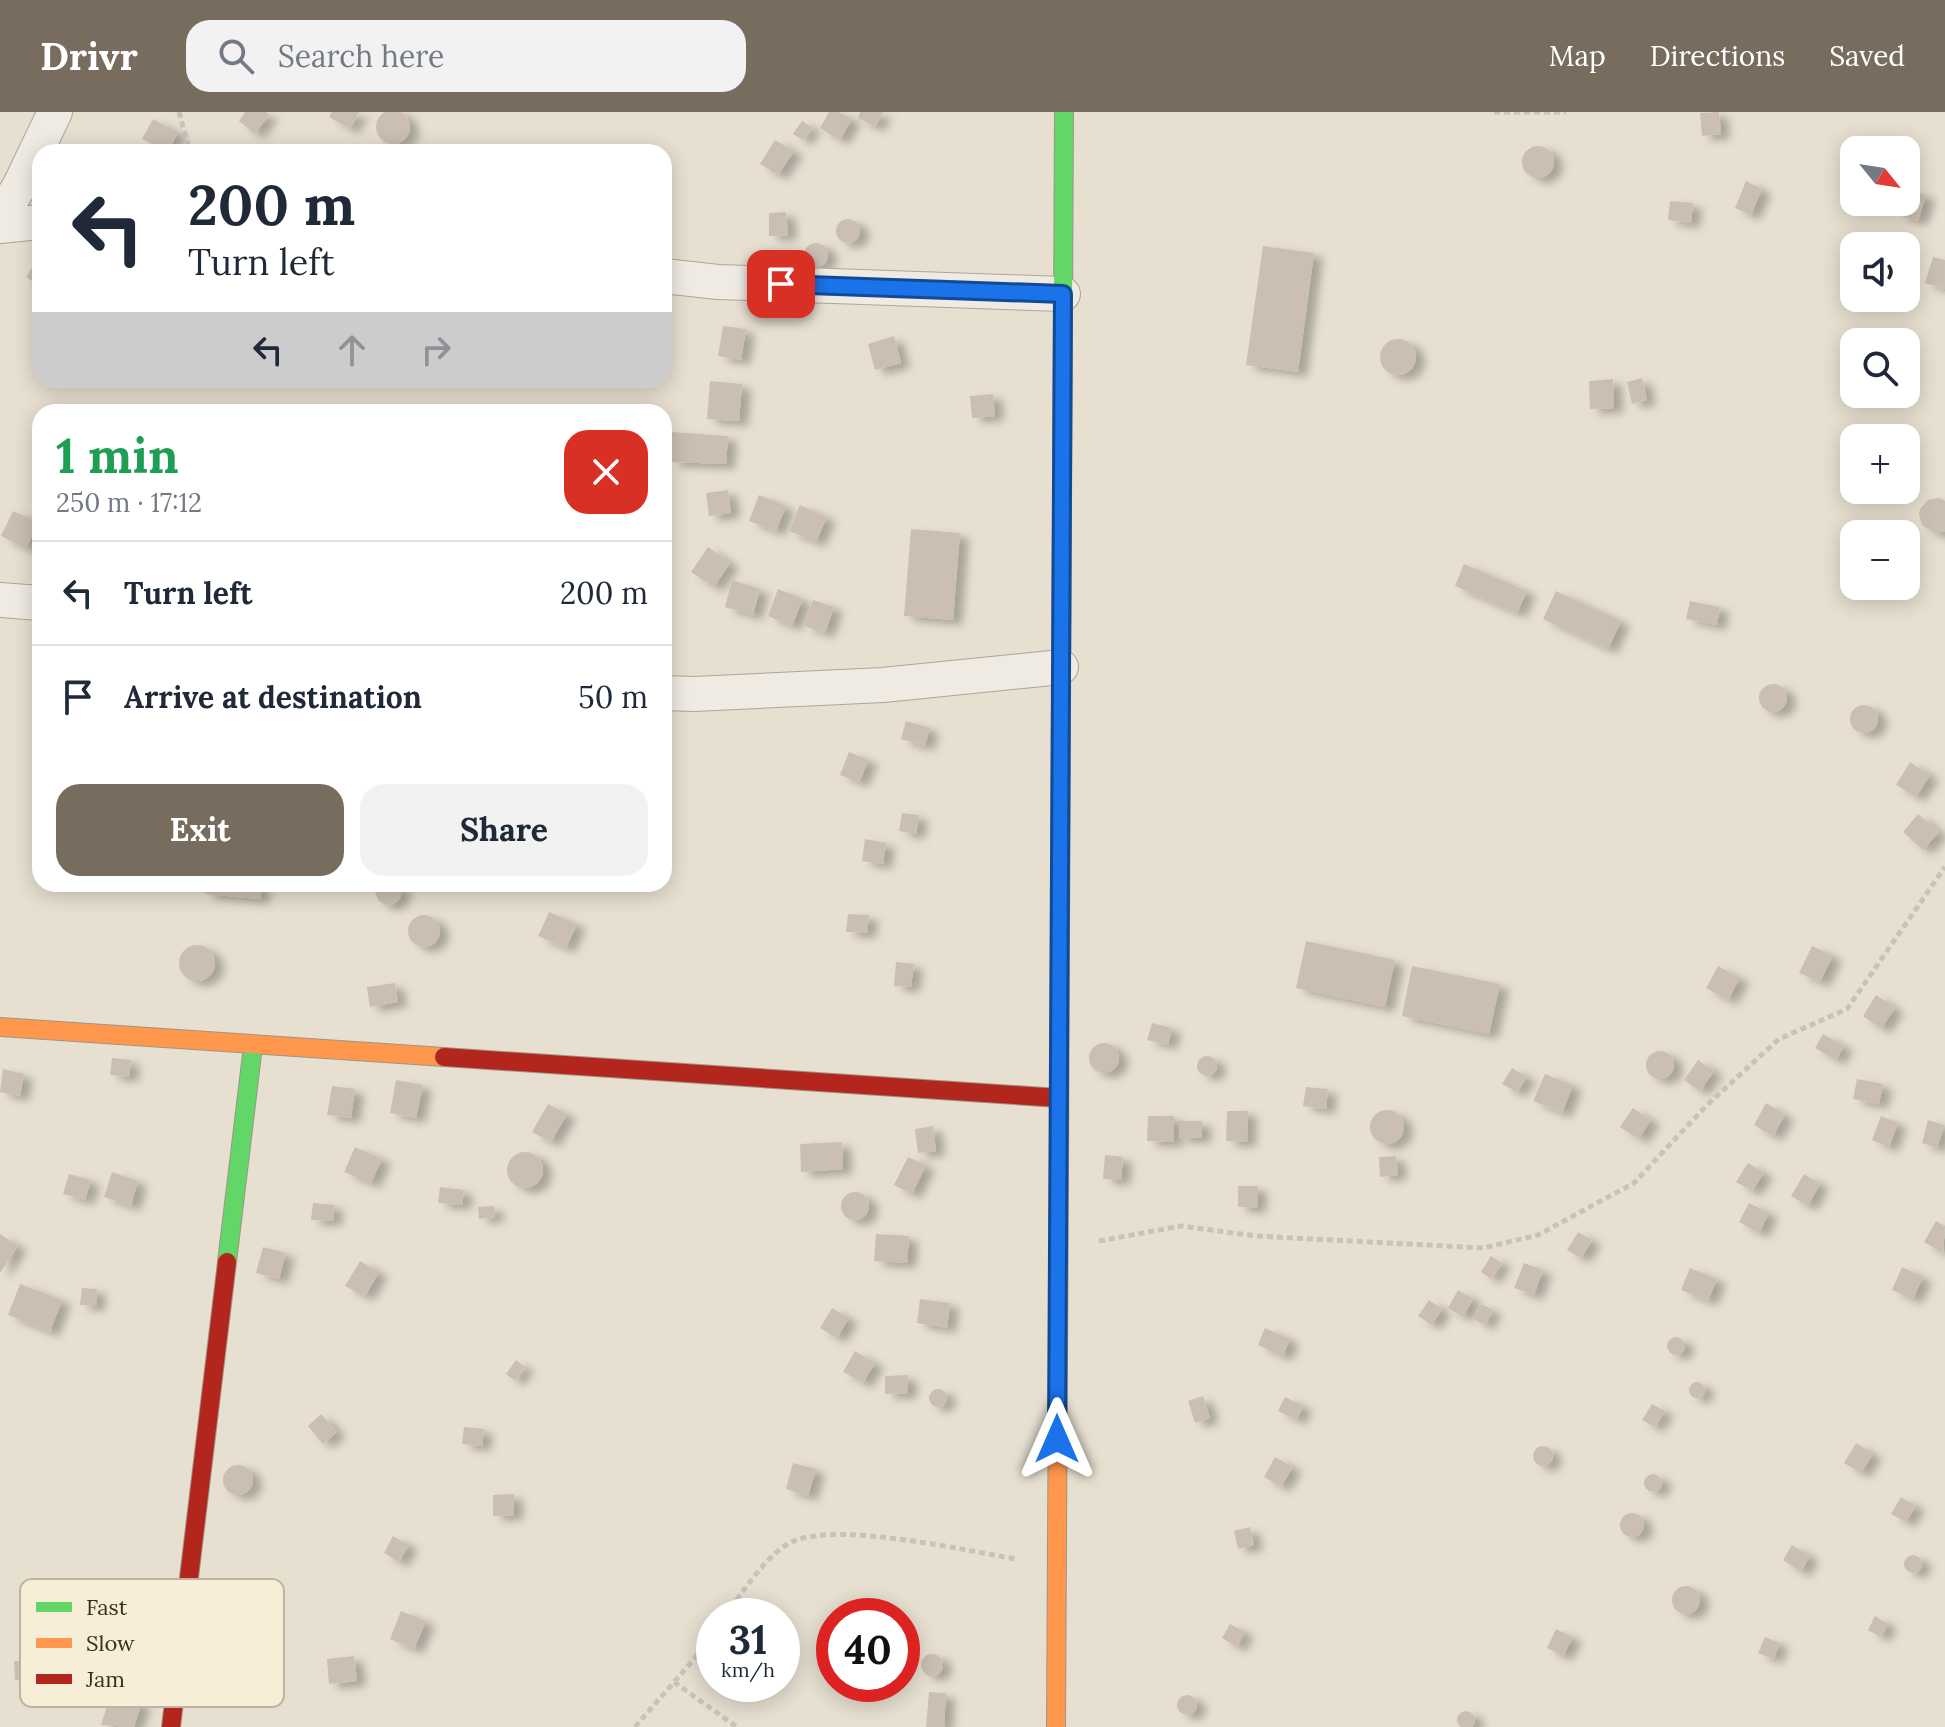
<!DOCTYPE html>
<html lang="en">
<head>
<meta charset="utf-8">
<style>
	:root { --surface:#fff; --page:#f2f2f3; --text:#1f2937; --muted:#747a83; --line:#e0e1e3; --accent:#786c5e }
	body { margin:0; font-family:Lora,serif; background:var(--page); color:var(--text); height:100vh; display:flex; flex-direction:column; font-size:30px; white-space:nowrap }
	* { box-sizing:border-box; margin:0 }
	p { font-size:26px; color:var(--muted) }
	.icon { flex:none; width:44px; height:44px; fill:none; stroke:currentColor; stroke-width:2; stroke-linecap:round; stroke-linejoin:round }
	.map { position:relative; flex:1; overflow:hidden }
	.side { position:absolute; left:32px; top:292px; width:640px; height:488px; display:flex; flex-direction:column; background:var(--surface); border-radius:24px; box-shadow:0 4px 20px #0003 }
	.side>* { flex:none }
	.top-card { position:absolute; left:32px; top:32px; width:640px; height:244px; border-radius:24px; box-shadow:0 4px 20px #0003; background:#fff; color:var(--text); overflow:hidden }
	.needle { width:52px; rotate:120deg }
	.controls { position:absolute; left:1840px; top:24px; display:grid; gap:16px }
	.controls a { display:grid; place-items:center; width:80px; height:80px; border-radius:16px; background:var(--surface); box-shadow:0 4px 20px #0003; font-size:40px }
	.speed { position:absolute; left:696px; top:1486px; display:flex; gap:16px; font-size:40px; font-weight:700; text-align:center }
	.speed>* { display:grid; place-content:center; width:104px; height:104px; border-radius:50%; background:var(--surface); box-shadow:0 4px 20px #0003; line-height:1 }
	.speed small { font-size:20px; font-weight:400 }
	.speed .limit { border:12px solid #d22; background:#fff; color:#111 }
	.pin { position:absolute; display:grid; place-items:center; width:68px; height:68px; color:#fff; margin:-34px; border-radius:16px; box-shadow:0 4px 12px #0006 }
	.me { position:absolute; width:88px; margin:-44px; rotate:0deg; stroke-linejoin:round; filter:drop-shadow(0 0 6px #0008) }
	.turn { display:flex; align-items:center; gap:28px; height:168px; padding:0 24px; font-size:36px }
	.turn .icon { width:104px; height:104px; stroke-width:2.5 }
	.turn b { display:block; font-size:56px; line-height:68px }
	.lanes { display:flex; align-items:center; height:76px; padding:0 24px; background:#0003; justify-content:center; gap:40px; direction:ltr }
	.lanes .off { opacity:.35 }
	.round { display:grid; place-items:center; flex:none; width:84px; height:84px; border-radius:24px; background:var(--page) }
	.overview { display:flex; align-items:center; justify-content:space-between; height:136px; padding:0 24px }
	h1 { font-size:48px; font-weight:700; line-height:60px; color:#1e9e55 }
	.cta { display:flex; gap:16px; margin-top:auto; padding:16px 24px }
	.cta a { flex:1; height:92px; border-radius:24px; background:var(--accent); color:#fff; font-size:32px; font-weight:700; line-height:92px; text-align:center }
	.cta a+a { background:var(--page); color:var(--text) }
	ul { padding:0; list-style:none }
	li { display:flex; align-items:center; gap:24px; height:104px; padding:0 24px; border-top:2px solid var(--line) }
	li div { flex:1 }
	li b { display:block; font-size:30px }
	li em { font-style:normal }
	header { display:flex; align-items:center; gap:48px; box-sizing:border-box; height:112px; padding:0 40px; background:var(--accent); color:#fff }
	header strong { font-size:38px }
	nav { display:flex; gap:44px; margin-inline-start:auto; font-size:28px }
	.search { width:560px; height:72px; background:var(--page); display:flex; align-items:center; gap:20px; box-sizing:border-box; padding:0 28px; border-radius:24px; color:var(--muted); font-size:30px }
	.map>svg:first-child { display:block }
	.building { fill:#cbbfb2; filter:url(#shadow) }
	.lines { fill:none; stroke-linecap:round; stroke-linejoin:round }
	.street-casing { stroke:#ada599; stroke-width:36 }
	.fast-casing { stroke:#9c958a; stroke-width:20 }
	.slow-casing { stroke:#9c958a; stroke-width:20 }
	.jam-casing { stroke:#9c958a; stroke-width:20 }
	.path { stroke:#c8c2b9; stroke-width:5; stroke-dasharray:6 4; stroke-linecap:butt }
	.street { stroke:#efebe3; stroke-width:34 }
	.fast { stroke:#63d668; stroke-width:18 }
	.slow { stroke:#ff974d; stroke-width:18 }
	.jam { stroke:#b3261e; stroke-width:18 }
	.route-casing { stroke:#114b97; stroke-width:20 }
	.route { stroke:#1a73e8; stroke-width:14 }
	.key { fill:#f7eed8; stroke:#bfb4a1; stroke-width:2 }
	.key-label { font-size:22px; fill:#3d2e20 }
</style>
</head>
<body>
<header>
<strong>Drivr</strong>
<div class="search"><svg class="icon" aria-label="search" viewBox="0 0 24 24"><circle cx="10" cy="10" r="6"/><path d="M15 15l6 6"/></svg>Search here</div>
<nav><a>Map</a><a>Directions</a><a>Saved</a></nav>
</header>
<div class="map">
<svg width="1945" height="1615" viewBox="0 0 1945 1615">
	<defs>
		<filter id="shadow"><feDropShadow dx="9" dy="5" stdDeviation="4" flood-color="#0004"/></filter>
	</defs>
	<rect width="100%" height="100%" fill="#e7e0d1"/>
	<path class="building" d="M376 15a17 17 0 1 1 34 0a17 17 0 1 1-34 0Z
		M245,0h21l3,3 -14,19 -16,-13z
		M332,0h27l-9,17 -21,-12z
		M829,0h10l13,7 -12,21 -20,-12z
		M860,0h23l-8,15 -17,-9z
		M1719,0l2,22 -19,2 -2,-23z
		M153,7l25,13 -10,20 -26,-13z
		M802,9l10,6 -9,13 -10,-6z
		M775,28l19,11 -16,24 -18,-11z
		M1522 50a16 16 0 1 1 32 0a16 16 0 1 1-32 0Z
		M1746,69l16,8 -11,26 -16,-7z
		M1906,77l20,6 -8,26 -20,-6 4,-13h4z
		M1670,89l23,2 -2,20 -23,-3z
		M786,100l2,23 -19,1v-23z
		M836 119a12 12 0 1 1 24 0a12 12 0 1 1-24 0Z
		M804 143a12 12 0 1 1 24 0a12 12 0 1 1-24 0Z
		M1263,134l51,7 -16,119 -52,-7z
		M40,143v31l-14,-9z
		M1933,145l12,3v29l-20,-6z
		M723,214l23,3 -5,31 -23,-4z
		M894,224l7,27 -26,7 -7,-26z
		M1380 245a18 18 0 1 1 36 0a18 18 0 1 1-36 0Z
		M1642,266l5,22 -15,4 -5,-22z
		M1613,267l1,29 -24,1 -1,-28z
		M710,269l32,3 -3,37 -32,-2z
		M993,282l2,22 -23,2 -2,-22z
		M672,320l56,4 -2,28 -55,-2z
		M728,378l3,23 -22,3 -3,-23z
		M759,383l27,11 -10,25 -27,-10z
		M1939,386l6,3v30l-9,3 -14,-9 -3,-11 1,-5 8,-9z
		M800,393l27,12 -11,25 -27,-11z
		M13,399l26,12 -13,25 -25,-12z
		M911,417l49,4 -7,87 -49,-4z
		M708,435l22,16 -16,24 -23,-15z
		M1464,452l63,27 -10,22 -62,-27z
		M732,468l28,9 -7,26 -28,-8z
		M778,477l25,10 -11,27 -24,-10z
		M1556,479l65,30 -13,28 -65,-30z
		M813,488l21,7 -9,26 -21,-7z
		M1690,489l30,6 -3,18 -31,-6z
		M1759 586a14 14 0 1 1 28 0a14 14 0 1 1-28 0Z
		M1850 607a14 14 0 1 1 28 0a14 14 0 1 1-28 0Z
		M906,609l24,7 -5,18 -24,-7z
		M849,640l20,8 -10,22 -19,-7z
		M1910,650l20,13 -14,22 -20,-12z
		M902,701l17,2 -3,19 -17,-3z
		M1918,702l21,18 -16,18 -20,-18z
		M865,727l21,4 -3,21 -21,-3z
		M206,772h56l-2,15 -55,-5z
		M379,772h20l3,7 -2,8 -6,5 -8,1 -7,-4 -4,-8z
		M549,800l28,12 -11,24 -28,-12z
		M848,802l21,1 -2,18 -21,-1z
		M408 819a16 16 0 1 1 32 0a16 16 0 1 1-32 0Z
		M1306,829l89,19 -10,47 -89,-19z
		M179 851a18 18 0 1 1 36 0a18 18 0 1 1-36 0Z
		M1812,834l21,10 -13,26 -21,-9z
		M896,850l18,2 -3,23 -17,-1z
		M1412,854l88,18 -11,50 -87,-18z
		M1718,854l22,12 -12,22 -22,-12z
		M395,871l3,19 -28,5 -3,-20z
		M1876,883l19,13 -14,21 -18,-13z
		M1152,911l20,5 -4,17 -21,-5z
		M1823,922l21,12 -8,14 -21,-12z
		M1089 946a15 15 0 1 1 30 0a15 15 0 1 1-30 0Z
		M1646 953a14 14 0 1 1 28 0a14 14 0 1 1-28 0Z
		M1197 954a10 10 0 1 1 20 0a10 10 0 1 1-20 0Z
		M112,946l19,2 -2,17 -19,-2z
		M1698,948l16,11 -14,20 -16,-11z
		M1512,956l15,9 -10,15 -15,-8z
		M3,957l21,5 -4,22 -20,-4z
		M1545,962l28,11 -11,28 -29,-12z
		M1857,967l26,5 -4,20 -26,-5z
		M396,968l27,5 -7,33 -26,-5z
		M332,974l23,3 -4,29 -24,-3z
		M1306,975l22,2 -2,20 -23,-3z
		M1766,991l19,12 -12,21 -19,-11z
		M548,992l19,10 -16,28 -19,-10z
		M1633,996l18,12 -12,19 -19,-12z
		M1370 1015a17 17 0 1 1 34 0a17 17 0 1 1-34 0Z
		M1227,999h21l-1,31 -21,-1z
		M1148,1004h26v26l-27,-1z
		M1881,1004l17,7 -9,24 -17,-7z
		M1928,1008l16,5 -7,23 -15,-5z
		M1179,1009h23v17h-23z
		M933,1014l3,25 -18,2 -3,-24z
		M842,1030l1,27 -42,3 -1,-28z
		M355,1035l27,12 -11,24 -27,-11z
		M507 1058a18 18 0 1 1 36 0a18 18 0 1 1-36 0Z
		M1105,1043l18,2 -2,23 -18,-1z
		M1396,1044l2,19 -18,2 -1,-20z
		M908,1045l18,8 -14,29 -18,-9z
		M1748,1051l16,10 -12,18 -16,-9z
		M112,1060l26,9 -7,25 -27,-9z
		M69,1062l22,6 -6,20 -22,-6z
		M1804,1062l16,10 -12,22 -17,-10z
		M1238,1074h20l-1,22 -19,-1z
		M440,1075l24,3 -2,15 -24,-2z
		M841 1094a14 14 0 1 1 28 0a14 14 0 1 1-28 0Z
		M313,1091l21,2 -1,16 -22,-1z
		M1749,1091l20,10 -10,20 -20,-11z
		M494,1094l1,11 -16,2 -1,-12z
		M1936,1109l9,5 -2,27 -19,-11z
		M1578,1120l14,8 -11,18 -14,-8z
		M0,1122l18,12 -18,27z
		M876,1122l33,2 -2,27 -33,-2z
		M263,1135l23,6 -7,26 -23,-6z
		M1491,1144l11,7 -11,16 -10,-7z
		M360,1149l19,11 -14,24 -20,-10z
		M1524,1151l19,7 -9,25 -20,-7z
		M1902,1155l21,10 -10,22 -21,-9z
		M1690,1156l27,11 -9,22 -27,-11z
		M20,1172l42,16 -12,32 -42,-17z
		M82,1176l15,1 -1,17 -16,-1z
		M1458,1178l15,9 -10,18 -15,-9z
		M920,1187l30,4 -3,25 -30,-5z
		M1429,1188l13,9 -10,16 -14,-9z
		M1481,1192l12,6 -8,15 -12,-6z
		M832,1196l17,10 -12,20 -17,-10z
		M1265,1216l25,11 -7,17 -25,-11z
		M1667 1234a9 9 0 1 1 18 0a9 9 0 1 1-18 0Z
		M855,1239l20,12 -12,20 -20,-11z
		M516,1248l9,7 -10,14 -9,-7z
		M908,1263v18l-23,1v-18z
		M1689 1278a8 8 0 1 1 16 0a8 8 0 1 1-16 0Z
		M929 1286a9 9 0 1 1 18 0a9 9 0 1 1-18 0Z
		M1203,1284l7,22 -15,5 -7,-22z
		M1285,1285l18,9 -6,14 -19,-9z
		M1652,1292l13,7 -10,16 -13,-7z
		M321,1302l16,18 -14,12 -15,-18z
		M464,1315l20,2 -2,17 -20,-2z
		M1856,1331l17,11 -12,19 -17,-10z
		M1533 1344a10 10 0 1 1 20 0a10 10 0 1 1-20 0Z
		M1275,1345l18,10 -12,20 -17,-10z
		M793,1351l23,6 -8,27 -22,-7z
		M223 1368a15 15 0 1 1 30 0a15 15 0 1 1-30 0Z
		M1644 1371a9 9 0 1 1 18 0a9 9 0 1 1-18 0Z
		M514,1382v21l-21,1v-21z
		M1901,1385l15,9 -10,16 -15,-8z
		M1620 1413a12 12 0 1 1 24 0a12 12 0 1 1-24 0Z
		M1250,1415l4,18 -16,4 -4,-18z
		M393,1424l16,9 -10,17 -15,-9z
		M1792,1433l18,11 -9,16 -18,-12z
		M1904 1452a9 9 0 1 1 18 0a9 9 0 1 1-18 0Z
		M1672 1488a14 14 0 1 1 28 0a14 14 0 1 1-28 0Z
		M401,1499l25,10 -12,28 -24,-10z
		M1875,1504l13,8 -7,13 -13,-7z
		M1230,1512l15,8 -8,15 -15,-9z
		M1556,1517l17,8 -10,19 -16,-8z
		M1765,1525l15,6 -7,16 -15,-6z
		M921 1553a11 11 0 1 1 22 0a11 11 0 1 1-22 0Z
		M354,1544l3,25 -28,3 -2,-25z
		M14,1549h18v19h-17z
		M929,1580l17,1 -2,34h-18z
		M111,1581l31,9 -8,25 -33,-2z
		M1177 1593a10 10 0 1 1 20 0a10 10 0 1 1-20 0Z
		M1457 1608a9 9 0 1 1 18 0a9 9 0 1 1-18 0Z"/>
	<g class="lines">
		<defs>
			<path id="street" d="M0,107l20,-34 35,-73
				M0,114l40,-4
				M664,164l54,6 345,12
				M0,488l40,3
				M664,581l30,1 189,-9 178,-18"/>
			<path id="fast" d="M1061,592l3,-592
				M227,1150l26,-216"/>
			<path id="slow" d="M0,915l444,30
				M1056,1615l3,-551"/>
			<path id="jam" d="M444,945l615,41
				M1059,1064l2,-472
				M171,1615l56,-465"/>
		</defs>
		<use href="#street" class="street-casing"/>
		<use href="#fast" class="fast-casing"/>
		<use href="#slow" class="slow-casing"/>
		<use href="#jam" class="jam-casing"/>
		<path class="path" d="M179,0l11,40
			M1494,0h72
			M1099,1129l82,-15 75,10 227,12 55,-13 96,-52 73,-78 72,-66 68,-30 98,-142
			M725,1504c17,-23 44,-66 71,-76 48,-17 167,10 220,19
			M674,1570l63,45
			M635,1615l60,-69 19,-27"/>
		<use href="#street" class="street"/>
		<use href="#fast" class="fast"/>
		<use href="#slow" class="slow"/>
		<use href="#jam" class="jam"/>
	</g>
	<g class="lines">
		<defs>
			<path id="route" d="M781,172l282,10 -6,1145"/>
		</defs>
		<use href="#route" class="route-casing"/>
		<use href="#route" class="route"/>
	</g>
	<rect x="20" y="1467" width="264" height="128" rx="12" class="key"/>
	<rect x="36" y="1490" width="36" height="10" fill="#63d668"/>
	<rect x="36" y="1526" width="36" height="10" fill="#ff974d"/>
	<rect x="36" y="1562" width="36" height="10" fill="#b3261e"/>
	<g class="key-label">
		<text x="86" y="1503">Fast</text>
		<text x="86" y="1539">Slow</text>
		<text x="86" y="1575">Jam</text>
	</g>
</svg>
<div class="controls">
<a><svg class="needle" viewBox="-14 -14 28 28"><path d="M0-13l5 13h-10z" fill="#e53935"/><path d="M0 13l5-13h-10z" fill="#747a83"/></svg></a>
<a><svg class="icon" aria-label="sound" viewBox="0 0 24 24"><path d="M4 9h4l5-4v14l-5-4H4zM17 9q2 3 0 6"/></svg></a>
<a><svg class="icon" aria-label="search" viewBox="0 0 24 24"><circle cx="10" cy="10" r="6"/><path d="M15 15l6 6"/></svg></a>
<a>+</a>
<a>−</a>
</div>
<div class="speed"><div>31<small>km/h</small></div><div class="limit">40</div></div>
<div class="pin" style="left:781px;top:172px;background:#d93025"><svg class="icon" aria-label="arrive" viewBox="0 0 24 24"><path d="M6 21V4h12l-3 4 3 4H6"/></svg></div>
<svg class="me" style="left:1057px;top:1327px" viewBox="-20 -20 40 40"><path d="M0-17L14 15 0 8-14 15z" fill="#1a73e8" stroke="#fff" stroke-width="4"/></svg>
<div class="top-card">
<div class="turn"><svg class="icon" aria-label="left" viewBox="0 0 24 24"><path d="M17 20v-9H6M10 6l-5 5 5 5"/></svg><div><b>200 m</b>Turn left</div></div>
<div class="lanes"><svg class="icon" aria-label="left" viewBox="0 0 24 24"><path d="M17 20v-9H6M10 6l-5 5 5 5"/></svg><svg class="icon off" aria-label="ahead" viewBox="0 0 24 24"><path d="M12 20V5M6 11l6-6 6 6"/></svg><svg class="icon off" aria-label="right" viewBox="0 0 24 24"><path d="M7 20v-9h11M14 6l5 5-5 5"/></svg></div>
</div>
<section class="side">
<div class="overview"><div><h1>1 min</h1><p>250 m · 17:12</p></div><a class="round" style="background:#d93025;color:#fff"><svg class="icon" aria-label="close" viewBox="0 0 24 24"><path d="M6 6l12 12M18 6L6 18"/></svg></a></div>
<ul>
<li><svg class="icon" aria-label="left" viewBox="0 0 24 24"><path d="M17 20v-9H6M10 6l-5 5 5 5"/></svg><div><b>Turn left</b></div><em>200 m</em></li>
<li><svg class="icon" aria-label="arrive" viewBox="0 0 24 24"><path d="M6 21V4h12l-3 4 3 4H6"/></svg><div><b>Arrive at destination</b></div><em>50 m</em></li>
</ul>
<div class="cta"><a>Exit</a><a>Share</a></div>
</section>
</div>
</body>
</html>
